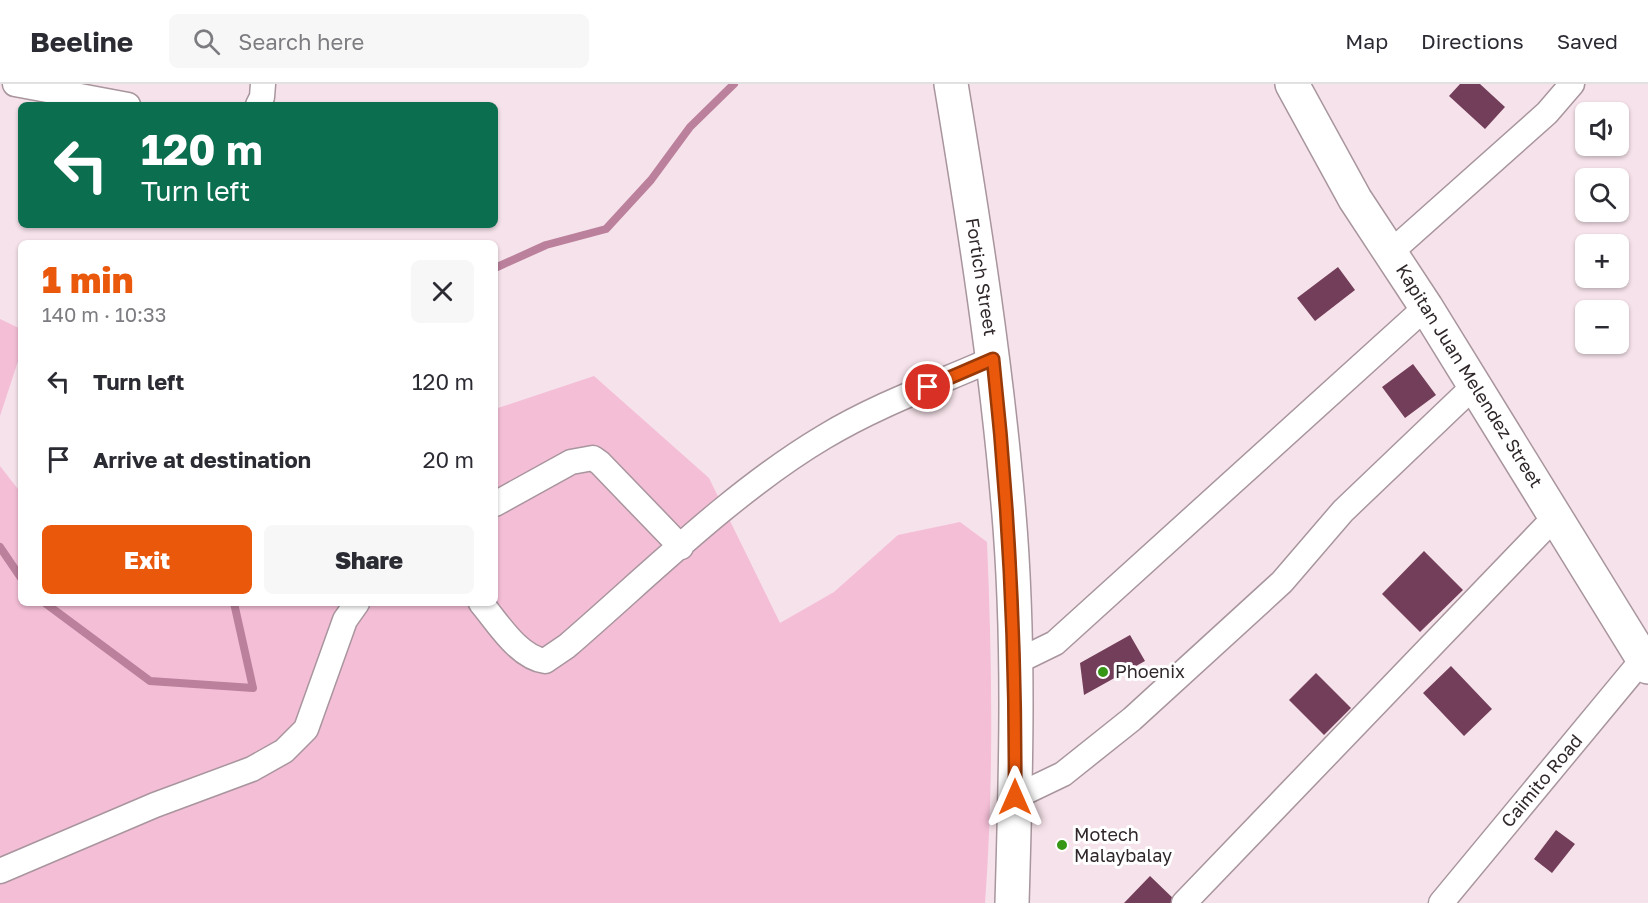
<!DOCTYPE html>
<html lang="en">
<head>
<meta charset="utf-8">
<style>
	:root { --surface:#fff; --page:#f7f7f7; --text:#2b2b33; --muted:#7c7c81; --line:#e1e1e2; --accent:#ea580c }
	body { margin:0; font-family:"Golos Text",sans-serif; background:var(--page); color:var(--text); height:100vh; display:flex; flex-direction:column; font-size:22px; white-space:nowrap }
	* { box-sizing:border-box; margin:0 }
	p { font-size:20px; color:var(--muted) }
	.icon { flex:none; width:33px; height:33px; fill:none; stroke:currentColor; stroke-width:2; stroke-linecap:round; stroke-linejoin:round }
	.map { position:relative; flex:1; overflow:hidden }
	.side { position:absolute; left:18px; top:156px; width:480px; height:366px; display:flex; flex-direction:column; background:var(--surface); border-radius:9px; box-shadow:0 2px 4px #0004 }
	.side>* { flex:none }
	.banner { position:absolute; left:18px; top:18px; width:480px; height:126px; border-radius:9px; box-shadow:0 2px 4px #0004; background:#0b6e4f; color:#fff; overflow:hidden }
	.fabs { position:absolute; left:1575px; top:18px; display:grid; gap:12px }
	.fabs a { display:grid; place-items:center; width:54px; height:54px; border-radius:9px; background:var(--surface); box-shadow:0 2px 4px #0004; font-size:30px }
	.pin { position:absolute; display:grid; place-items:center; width:51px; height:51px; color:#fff; margin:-26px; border:3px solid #fff; border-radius:50%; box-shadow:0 2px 6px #0007 }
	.me { position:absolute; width:66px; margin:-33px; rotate:0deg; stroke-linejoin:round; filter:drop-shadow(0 0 4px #0008) }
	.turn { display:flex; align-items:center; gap:21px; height:126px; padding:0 24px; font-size:27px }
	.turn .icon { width:78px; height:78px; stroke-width:2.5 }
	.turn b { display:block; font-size:42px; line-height:51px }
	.round { display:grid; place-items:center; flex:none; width:63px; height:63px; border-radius:9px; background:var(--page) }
	.overview { display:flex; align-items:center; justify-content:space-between; height:102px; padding:0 24px }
	h1 { font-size:36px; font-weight:800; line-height:45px; color:var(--accent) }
	.button { display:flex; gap:12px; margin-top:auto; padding:12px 24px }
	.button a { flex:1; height:69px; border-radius:9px; background:var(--accent); color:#fff; font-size:24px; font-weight:800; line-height:69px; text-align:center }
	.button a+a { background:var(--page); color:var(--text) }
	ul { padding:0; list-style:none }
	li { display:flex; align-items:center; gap:18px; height:78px; padding:0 24px }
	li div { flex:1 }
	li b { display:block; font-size:22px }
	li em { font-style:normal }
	header { display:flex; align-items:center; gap:36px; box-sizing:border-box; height:84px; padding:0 30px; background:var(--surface); border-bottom:2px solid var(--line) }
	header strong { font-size:28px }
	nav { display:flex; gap:33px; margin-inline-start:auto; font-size:21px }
	.search { width:420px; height:54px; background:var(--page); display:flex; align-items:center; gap:15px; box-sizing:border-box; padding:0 21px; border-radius:9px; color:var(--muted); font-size:22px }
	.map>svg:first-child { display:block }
	.green { fill:#f4bed7 }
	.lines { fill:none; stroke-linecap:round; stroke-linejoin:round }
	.stream { stroke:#bb809c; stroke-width:8 }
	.building { fill:#733e59 }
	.street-casing { stroke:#a8959d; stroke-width:27 }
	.secondary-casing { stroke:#a8959d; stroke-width:36 }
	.highway-casing { stroke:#a8959d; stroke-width:36 }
	.street { stroke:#fff; stroke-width:24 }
	.secondary { stroke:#fff; stroke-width:33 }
	.highway { stroke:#fff; stroke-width:33 }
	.route-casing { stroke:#983908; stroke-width:15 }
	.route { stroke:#ea580c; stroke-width:10 }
	.poi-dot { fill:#369616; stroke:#fff; stroke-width:2 }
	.labels { text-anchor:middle; stroke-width:6; stroke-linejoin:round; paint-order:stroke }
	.street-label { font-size:18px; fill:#2f272b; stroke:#fff }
	.poi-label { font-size:18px; fill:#2f272b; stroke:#fff; text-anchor:start }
</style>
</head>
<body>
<header>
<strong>Beeline</strong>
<div class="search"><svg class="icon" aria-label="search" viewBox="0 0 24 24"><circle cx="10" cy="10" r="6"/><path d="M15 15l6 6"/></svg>Search here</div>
<nav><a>Map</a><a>Directions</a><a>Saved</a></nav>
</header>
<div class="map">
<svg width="1648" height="819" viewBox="0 0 1648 819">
	<rect width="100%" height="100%" fill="#f6e2ea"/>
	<path class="green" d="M0,235l21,10v23l-21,64z
		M594,292l115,102 71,145 54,-31 64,-57 62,-13 27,20c5,120 7,241 -2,361h-985v-437l21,27v110h474v-194z"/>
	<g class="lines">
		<path class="stream" d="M495,184l51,-23 60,-16 45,-49 39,-53 44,-43
			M0,463l21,31
			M45,519l105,78 103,7 -19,-85"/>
	</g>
	<path class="building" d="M1460,0h20l25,23 -20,22 -36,-33z
		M1338,183l17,23 -40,31 -18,-23z
		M1413,280l23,31 -31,23 -23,-31z
		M1424,467l39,39 -43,42 -38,-38z
		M1130,551l15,26 -61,34 -4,-32z
		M1451,582l41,43 -28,27 -41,-43z
		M1316,589l35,35 -27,27 -35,-35z
		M1556,746l19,14 -23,29 -18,-14z
		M1150,792l28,27h-54z"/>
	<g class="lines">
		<defs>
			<path id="street" d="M15,0l113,21
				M258,21l4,-8 1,-13
				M1391,168l156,-139 25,-29
				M495,420l76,-42 22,-4 7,5 81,84
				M481,519c17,20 37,54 64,58l22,-15c80,-69 166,-155 257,-209 53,-32 112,-53 169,-78
				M1016,578l39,-19 371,-336
				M1015,713l48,-23 69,-55 150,-137 61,-71 132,-126
				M0,787l155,-66 97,-36 32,-18 22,-22 39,-109 12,-17
				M1184,819l372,-387
				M1441,819l202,-244"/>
			<path id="secondary" d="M1292,0l63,115 71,108 222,360"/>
			<path id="highway" d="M951,0c23,139 45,279 57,419 12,133 8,267 4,400"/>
		</defs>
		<use href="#street" class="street-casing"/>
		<use href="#secondary" class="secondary-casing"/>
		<use href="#highway" class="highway-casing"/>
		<use href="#street" class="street"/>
		<use href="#secondary" class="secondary"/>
		<use href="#highway" class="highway"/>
	</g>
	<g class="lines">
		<defs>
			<path id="route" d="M928,303l65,-28c16,147 23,290 22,438"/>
		</defs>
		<use href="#route" class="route-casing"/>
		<use href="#route" class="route"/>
	</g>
	<g class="poi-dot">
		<circle cx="1103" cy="588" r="6"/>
		<circle cx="1062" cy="761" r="6"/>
	</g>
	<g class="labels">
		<g class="street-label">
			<text transform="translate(981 193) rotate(81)" y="6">Fortich Street</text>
			<text transform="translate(1469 292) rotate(58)" y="6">Kapitan Juan Melendez Street</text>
			<text transform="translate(1542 697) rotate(-50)" y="6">Caimito Road</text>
		</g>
		<g class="poi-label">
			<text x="1115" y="594">Phoenix</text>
			<text x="1074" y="757">Motech<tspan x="1074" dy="21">Malaybalay</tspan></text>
		</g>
	</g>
</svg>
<div class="fabs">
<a><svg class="icon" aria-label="sound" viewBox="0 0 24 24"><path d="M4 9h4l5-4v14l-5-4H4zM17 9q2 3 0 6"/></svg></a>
<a><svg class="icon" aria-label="search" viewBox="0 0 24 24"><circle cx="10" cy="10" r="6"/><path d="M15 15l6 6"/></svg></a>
<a>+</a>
<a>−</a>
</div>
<div class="pin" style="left:928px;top:303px;background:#d93025"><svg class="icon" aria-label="arrive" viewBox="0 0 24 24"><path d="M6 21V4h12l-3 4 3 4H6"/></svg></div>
<svg class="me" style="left:1015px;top:713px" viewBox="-20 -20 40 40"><path d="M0-17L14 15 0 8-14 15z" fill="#ea580c" stroke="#fff" stroke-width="4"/></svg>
<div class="banner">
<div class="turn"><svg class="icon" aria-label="left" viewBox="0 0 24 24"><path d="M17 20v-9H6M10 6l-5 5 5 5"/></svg><div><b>120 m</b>Turn left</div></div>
</div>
<section class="side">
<div class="overview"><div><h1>1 min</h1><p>140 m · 10:33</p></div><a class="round"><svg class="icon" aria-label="close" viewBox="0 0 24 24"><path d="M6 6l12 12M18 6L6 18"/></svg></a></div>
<ul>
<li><svg class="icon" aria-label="left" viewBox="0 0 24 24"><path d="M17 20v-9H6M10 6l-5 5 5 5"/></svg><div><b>Turn left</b></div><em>120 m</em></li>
<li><svg class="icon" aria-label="arrive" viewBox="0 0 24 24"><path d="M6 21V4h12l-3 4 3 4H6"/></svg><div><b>Arrive at destination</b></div><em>20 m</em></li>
</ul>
<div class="button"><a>Exit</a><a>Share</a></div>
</section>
</div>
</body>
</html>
